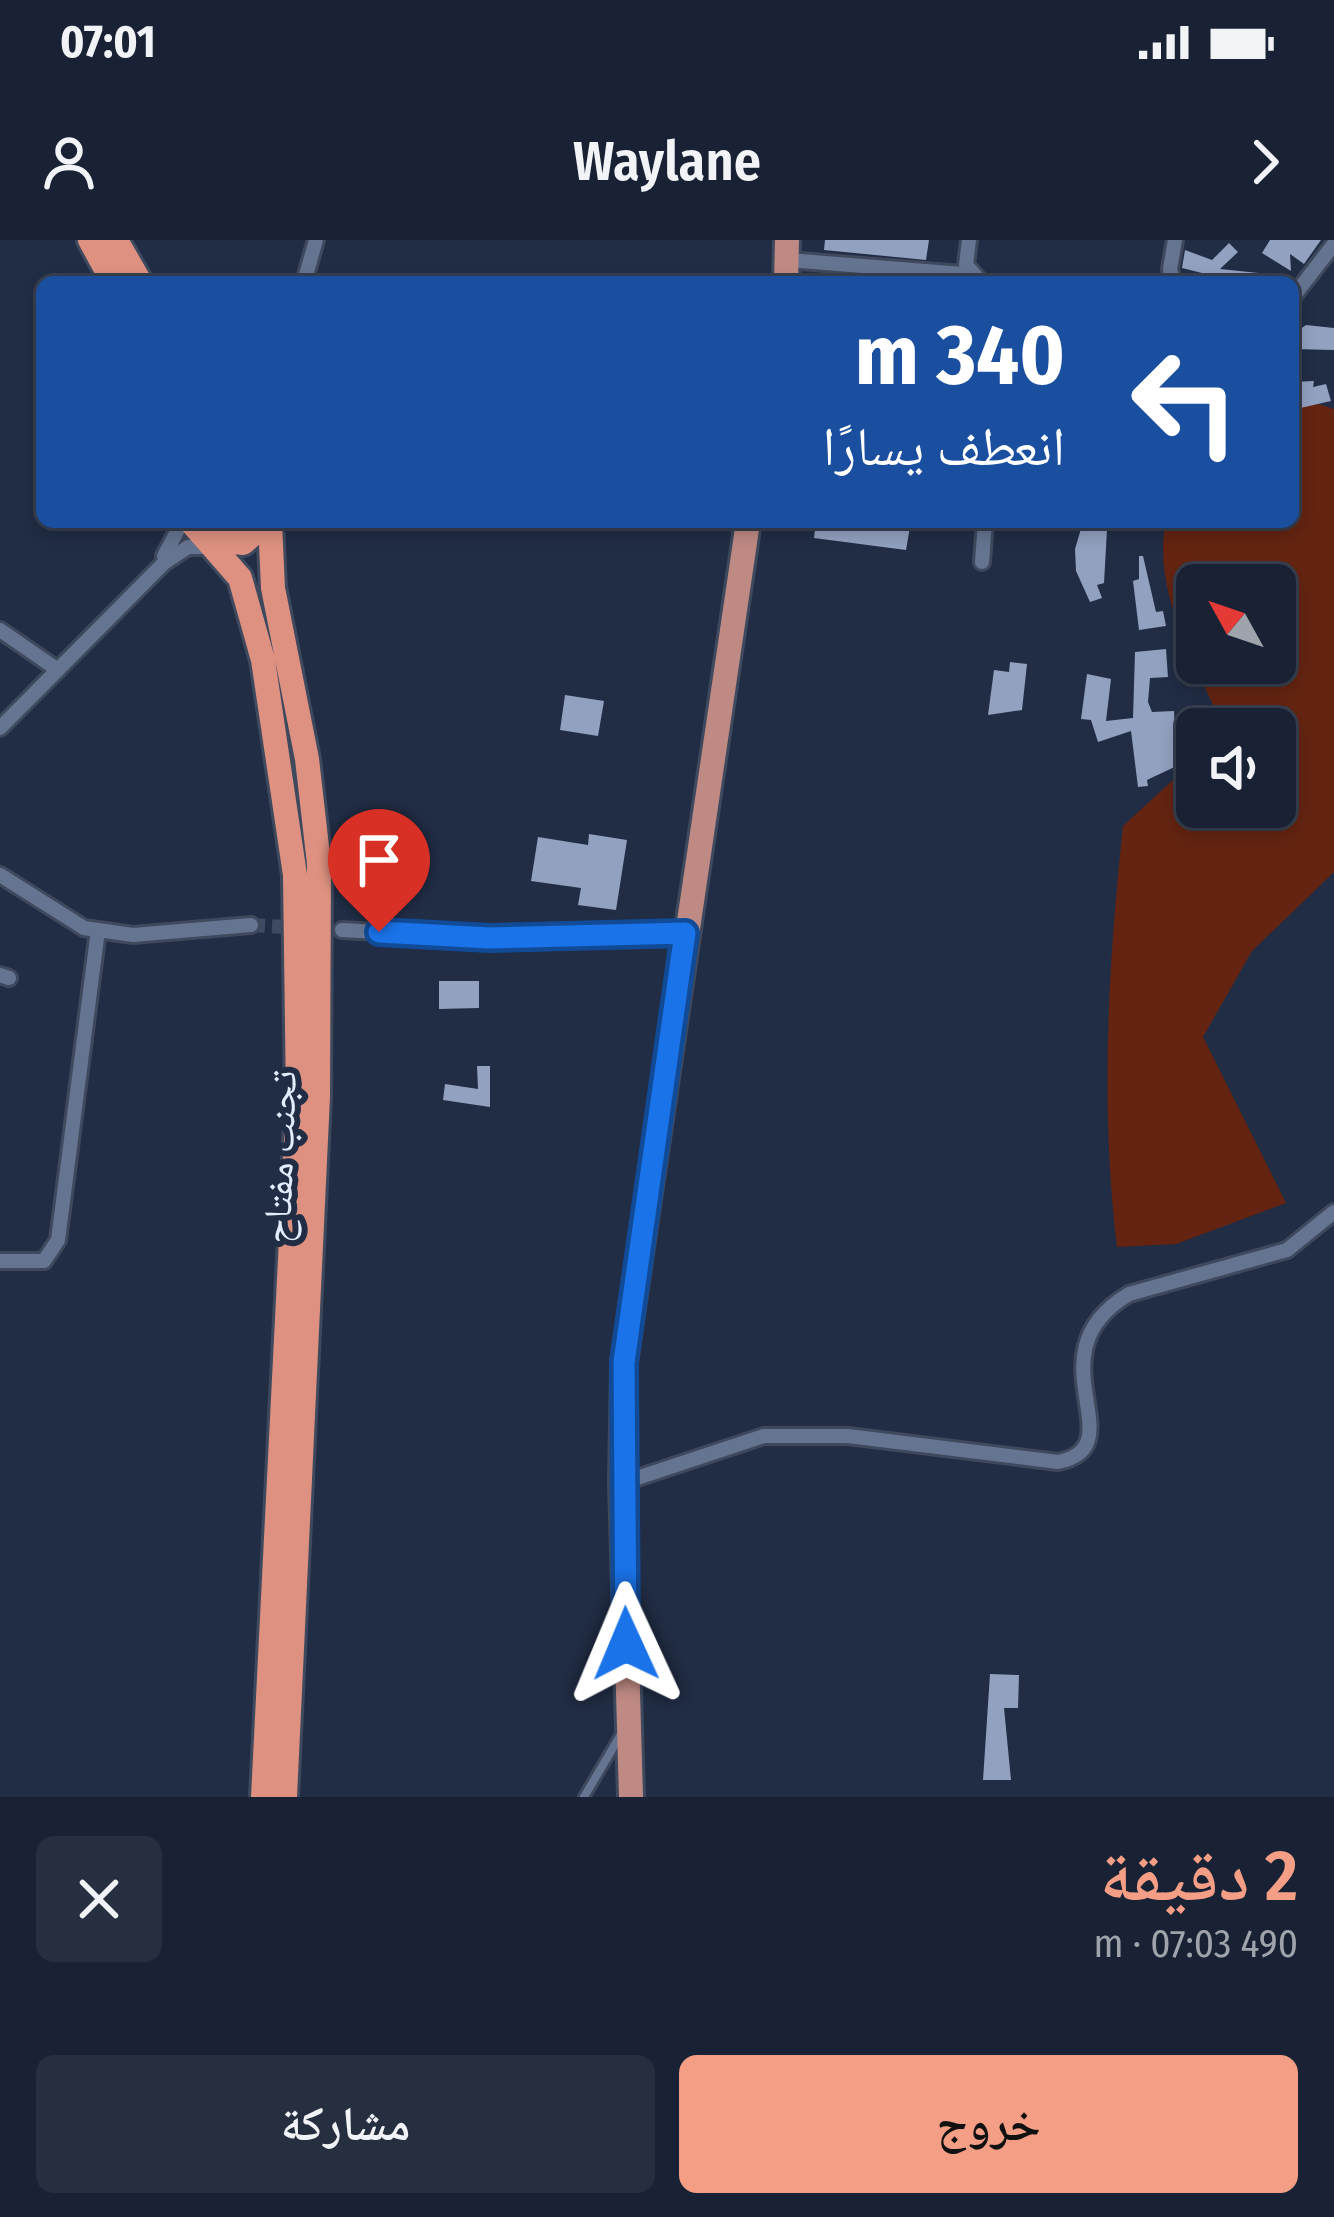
<!DOCTYPE html>
<html lang="ar">
<head>
<meta charset="utf-8">
<style>
	:root { --surface:#192234; --page:#262f40; --text:#f1f3f6; --muted:#9fa4ac; --line:#373f4f; --accent:#f49e86 }
	body { margin:0; font-family:"Fira Sans Condensed","Noto Naskh Arabic",sans-serif; background:var(--page); color:var(--text); direction:rtl; height:100vh; display:flex; flex-direction:column; font-size:45px; white-space:nowrap }
	* { box-sizing:border-box; margin:0 }
	p { font-size:39px; color:var(--muted) }
	.icon { flex:none; width:66px; height:66px; fill:none; stroke:currentColor; stroke-width:2; stroke-linecap:round; stroke-linejoin:round }
	.map { position:relative; height:1557px; overflow:hidden; direction:ltr }
	.drawer { display:flex; flex-direction:column; background:var(--surface); flex:1 }
	.drawer>* { flex:none }
	.banner { position:absolute; left:36px; top:36px; width:1263px; height:252px; border-radius:18px; box-shadow:0 6px 18px #0003,0 0 0 3px var(--line); direction:rtl; background:#1a4fa0; color:#fff; overflow:hidden }
	.needle { width:78px; rotate:310deg }
	.controls { position:absolute; left:1176px; top:324px; display:grid; gap:24px }
	.controls a { display:grid; place-items:center; width:120px; height:120px; border-radius:18px; background:var(--surface); box-shadow:0 6px 18px #0003,0 0 0 3px var(--line); font-size:60px }
	.pin { position:absolute; display:grid; place-items:center; width:102px; height:102px; color:#fff; margin:-123px -51px; border-radius:50% 50% 50% 0; rotate:-45deg; box-shadow:0 0 12px #0007 }
	.pin .icon { rotate:45deg }
	.me { position:absolute; width:132px; margin:-66px; rotate:359deg; stroke-linejoin:round; filter:drop-shadow(0 0 9px #0008) }
	.turn { display:flex; align-items:center; gap:42px; height:252px; padding:0 36px; font-size:54px }
	.turn .icon { width:156px; height:156px; stroke-width:2.5 }
	.turn b { display:block; font-size:84px; line-height:102px }
	.round { display:grid; place-items:center; flex:none; width:126px; height:126px; border-radius:18px; background:var(--page) }
	.headline { display:flex; align-items:center; justify-content:space-between; height:204px; padding:0 36px }
	h1 { font-size:72px; font-weight:600; line-height:90px; color:var(--accent) }
	.action { display:flex; gap:24px; margin-top:auto; padding:24px 36px }
	.action a { flex:1; height:138px; border-radius:18px; background:var(--accent); color:#111; font-size:48px; font-weight:600; line-height:138px; text-align:center }
	.action a+a { background:var(--page); color:var(--text) }
	.status { display:flex; justify-content:space-between; align-items:center; height:84px; padding:0 60px; background:var(--surface); direction:ltr }
	.status svg { height:33px; fill:currentColor }
	header { display:flex; justify-content:space-between; align-items:center; height:156px; padding:0 36px; background:var(--surface); font-size:54px; font-weight:600 }
	.map>svg:first-child { display:block }
	.green { fill:#642411; fill-rule:evenodd }
	.building { fill:#92a1c0 }
	.lines { fill:none; stroke-linecap:round; stroke-linejoin:round }
	.minor-tunnel { stroke:#3e4a61; stroke-width:14; stroke-dasharray:14 7; stroke-linecap:butt }
	.service-casing { stroke:#3e495d; stroke-width:14 }
	.minor-casing { stroke:#3e495d; stroke-width:20 }
	.primary-casing { stroke:#3e495d; stroke-width:30 }
	.trunk-casing { stroke:#3e495d; stroke-width:30 }
	.service { stroke:#657490; stroke-width:8 }
	.minor { stroke:#657490; stroke-width:14 }
	.primary { stroke:#c08a84; stroke-width:24 }
	.trunk { stroke:#de9180; stroke-width:24 }
	.route-casing { stroke:#114b97; stroke-width:30 }
	.route { stroke:#1a73e8; stroke-width:21 }
	.labels { text-anchor:middle; stroke-width:12; stroke-linejoin:round; paint-order:stroke }
	.street-label { font-size:39px; fill:#e4edfd; stroke:#212d45 }
</style>
</head>
<body>
<div class="status"><b>07:01</b><svg viewBox="0 0 49 12"><path d="M0 12V9h3v3zM5 12V6h3v6zM10 12V3h3v9zM15 12V0h3v12zM26 1h20v11H26zM47 4h2v5h-2z"/></svg></div>
<header><svg class="icon" aria-label="forward" viewBox="0 0 24 24"><path d="M9 5l7 7-7 7"/></svg>Waylane<svg class="icon" aria-label="person" viewBox="0 0 24 24"><circle cx="12" cy="8" r="4"/><path d="M4 21q1-7 8-7t8 7"/></svg></header>
<div class="map">
<svg width="1334" height="1557" viewBox="0 0 1334 1557">
	<rect width="100%" height="100%" fill="#212d45"/>
	<path class="green" d="M1293,156l41,13v463l-82,79 -49,86 83,166 -110,41 -59,3c-17,-141 -9,-280 6,-421l74,-68v49h78v-78h-51c-27,-63 -73,-138 -58,-207h127zM1197,345h78v78h-78z"/>
	<path class="building" d="M825,0h104l-3,20 -102,-10z
		M1270,0h51l-17,24 -14,-10 1,17 -29,-18z
		M1229,3l9,9 -18,17 48,5 -1,8h-68l3,-9 -20,-5 3,-18 27,10z
		M1306,85l28,3v22l-41,-1v-15z
		M1314,141l-1,6 13,-3 5,17 -35,8 -2,-27z
		M816,282l94,5 -4,23 -92,-12z
		M1083,282l24,7 -3,54 -7,2 5,13 -12,4 -14,-31 -1,-22z
		M1139,316h4l13,56 7,-1 3,15 -27,4 -6,-49 6,-2z
		M1166,409l2,28 -18,1 -2,24 4,10 22,-1 1,18 8,-2 9,24 -12,6 3,6 -36,17 1,6 -10,1 -7,-56 -33,11 -7,-22 -10,-1 6,-45 24,5 -5,42 27,-3 2,-66z
		M1010,422l17,2 -5,46 -34,5 6,-45 15,2z
		M565,455l39,6 -6,35 -38,-6z
		M589,594l38,6 -11,70 -38,-5 3,-17 -50,-7 7,-44 50,8z
		M439,741h40v27l-40,1z
		M477,826h13v41l-47,-7 2,-16 33,5z
		M990,1434l29,1 -1,33h-14l7,72h-28z"/>
	<g class="lines">
		<path class="minor-tunnel" d="M251,685l50,3"/>
		<defs>
			<path id="service" d="M584,1557l36,-61"/>
			<path id="minor" d="M969,0l-3,25 15,17
				M788,20l187,15
				M304,42l12,-42
				M1173,42l-3,-13 5,-29
				M1293,57l41,-53
				M164,316l18,-34
				M982,322l3,-40
				M0,390l58,40
				M0,488l164,-165 24,-16h21
				M0,635l84,53 49,7 118,-10
				M342,690l148,8 194,-5
				M0,735l9,3
				M0,1021h44l14,-21 40,-310
				M622,1243l142,-47h84l210,26c80,-16 -30,-108 71,-168l158,-44 47,-38"/>
			<path id="primary" d="M786,42l1,-42
				M631,1557l-9,-314 2,-121 124,-840"/>
			<path id="trunk" d="M90,0l23,42
				M116,0l24,42
				M191,282l49,56 23,82 32,215 3,225 -35,697
				M270,282l3,66 34,171 12,105 -1,233 -33,700
				M207,299l36,4 24,-21"/>
		</defs>
		<use href="#service" class="service-casing"/>
		<use href="#minor" class="minor-casing"/>
		<use href="#primary" class="primary-casing"/>
		<use href="#trunk" class="trunk-casing"/>
		<use href="#service" class="service"/>
		<use href="#minor" class="minor"/>
		<use href="#primary" class="primary"/>
		<use href="#trunk" class="trunk"/>
	</g>
	<g class="lines">
		<defs>
			<path id="route" d="M379,692l111,6 195,-5 -61,429 2,282"/>
		</defs>
		<use href="#route" class="route-casing"/>
		<use href="#route" class="route"/>
	</g>
	<g class="labels">
		<g class="street-label">
			<text transform="translate(279 917) rotate(-88)" y="14">تجنب مفتاح</text>
		</g>
	</g>
</svg>
<div class="controls">
<a><svg class="needle" viewBox="-14 -14 28 28"><path d="M0-13l5 13h-10z" fill="#e53935"/><path d="M0 13l5-13h-10z" fill="#9fa4ac"/></svg></a>
<a><svg class="icon" aria-label="sound" viewBox="0 0 24 24"><path d="M4 9h4l5-4v14l-5-4H4zM17 9q2 3 0 6"/></svg></a>
</div>
<div class="pin" style="left:379px;top:692px;background:#d93025"><svg class="icon" aria-label="arrive" viewBox="0 0 24 24"><path d="M6 21V4h12l-3 4 3 4H6"/></svg></div>
<svg class="me" style="left:626px;top:1404px" viewBox="-20 -20 40 40"><path d="M0-17L14 15 0 8-14 15z" fill="#1a73e8" stroke="#fff" stroke-width="4"/></svg>
<div class="banner">
<div class="turn"><svg class="icon" aria-label="left" viewBox="0 0 24 24"><path d="M17 20v-9H6M10 6l-5 5 5 5"/></svg><div><b>340 m</b>انعطف يسارًا</div></div>
</div>
</div>
<section class="drawer">
<div class="headline"><div><h1>2 دقيقة</h1><p>490 m · 07:03</p></div><a class="round"><svg class="icon" aria-label="close" viewBox="0 0 24 24"><path d="M6 6l12 12M18 6L6 18"/></svg></a></div>
<div class="action"><a>خروج</a><a>مشاركة</a></div>
</section>
</body>
</html>
